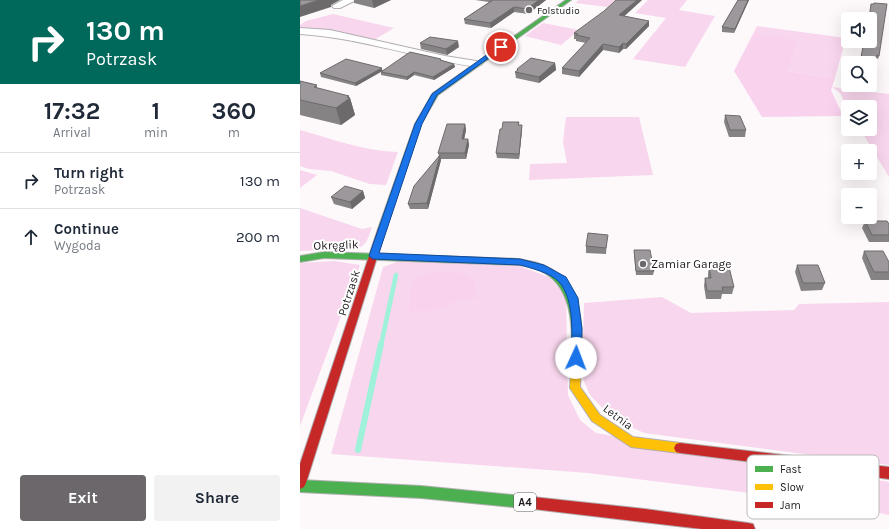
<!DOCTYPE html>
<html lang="en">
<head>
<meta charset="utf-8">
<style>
	:root { --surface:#fff; --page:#f2f2f3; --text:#1f2937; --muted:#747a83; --line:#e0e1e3; --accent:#6b676a }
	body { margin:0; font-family:Karla,sans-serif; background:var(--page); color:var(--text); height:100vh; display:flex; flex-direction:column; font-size:15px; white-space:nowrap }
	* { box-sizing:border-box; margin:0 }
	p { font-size:13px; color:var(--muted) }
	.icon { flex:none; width:22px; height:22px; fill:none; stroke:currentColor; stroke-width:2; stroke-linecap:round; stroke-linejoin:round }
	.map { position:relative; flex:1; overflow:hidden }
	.drawer { display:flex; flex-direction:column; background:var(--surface); width:300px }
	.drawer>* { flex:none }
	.hud { background:#00695c; color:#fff; overflow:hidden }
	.controls { position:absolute; left:541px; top:12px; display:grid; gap:8px }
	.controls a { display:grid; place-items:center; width:36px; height:36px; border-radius:4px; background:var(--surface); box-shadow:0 4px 16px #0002; font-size:20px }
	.pin { position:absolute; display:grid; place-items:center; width:34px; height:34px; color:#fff; margin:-17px; border:2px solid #fff; border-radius:50%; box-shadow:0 1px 4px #0007 }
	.me { position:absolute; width:44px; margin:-22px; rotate:2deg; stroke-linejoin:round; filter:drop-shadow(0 0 3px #0008) }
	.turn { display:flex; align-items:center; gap:14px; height:84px; padding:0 20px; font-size:18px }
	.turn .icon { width:52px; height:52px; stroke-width:2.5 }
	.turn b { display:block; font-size:28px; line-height:34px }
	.eta { display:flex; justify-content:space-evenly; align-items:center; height:68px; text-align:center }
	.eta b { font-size:24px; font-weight:700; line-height:28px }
	.button { display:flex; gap:8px; margin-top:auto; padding:8px 20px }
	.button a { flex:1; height:46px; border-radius:4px; background:var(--accent); color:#fff; font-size:16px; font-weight:700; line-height:46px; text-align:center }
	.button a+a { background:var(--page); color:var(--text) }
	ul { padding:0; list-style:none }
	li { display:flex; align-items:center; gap:12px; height:56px; padding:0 20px; border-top:1px solid var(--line) }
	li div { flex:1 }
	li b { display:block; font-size:15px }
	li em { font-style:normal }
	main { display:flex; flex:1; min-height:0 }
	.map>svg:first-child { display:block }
	.green { fill:#f8d6ed }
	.forest { fill:#f9d2ed }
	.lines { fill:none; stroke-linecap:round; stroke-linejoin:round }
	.stream-far1 { stroke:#9df2d9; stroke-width:4.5 }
	.stream { stroke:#9df2d9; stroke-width:6 }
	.street-casing { stroke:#b2afb1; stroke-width:2 }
	.fast-casing { stroke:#b2afb1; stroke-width:2 }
	.slow-casing { stroke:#b2afb1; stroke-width:2 }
	.jam-casing { stroke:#b2afb1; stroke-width:2 }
	.street { fill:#fffefe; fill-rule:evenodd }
	.fast { fill:#4caf50; fill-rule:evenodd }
	.slow { fill:#ffc107; fill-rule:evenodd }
	.jam { fill:#c62828; fill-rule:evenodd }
	.wall { fill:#868385 }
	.shaded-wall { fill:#6d6a6c }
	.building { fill:#9c989b; stroke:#6d6a6c }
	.route { fill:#1a73e8; stroke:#114b97 }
	.poi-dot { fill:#6b676a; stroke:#fff; stroke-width:1.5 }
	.labels { text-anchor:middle; stroke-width:4; stroke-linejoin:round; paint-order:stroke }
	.far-poi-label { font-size:10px; fill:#1d191c; stroke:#fff; text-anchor:start }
	.shield { fill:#fff; stroke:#615e60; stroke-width:1 }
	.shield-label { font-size:11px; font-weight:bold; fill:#1d191c }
	.street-label { font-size:12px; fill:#1d191c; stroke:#fff }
	.poi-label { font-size:12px; fill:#1d191c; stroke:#fff; text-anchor:start }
	.key { fill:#fff; stroke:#bbbabb; stroke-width:1 }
	.key-label { font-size:11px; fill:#1d191c }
</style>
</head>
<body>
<main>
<section class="drawer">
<div class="hud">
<div class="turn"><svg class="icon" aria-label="right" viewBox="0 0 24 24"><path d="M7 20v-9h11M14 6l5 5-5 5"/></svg><div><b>130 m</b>Potrzask</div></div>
</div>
<div class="eta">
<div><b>17:32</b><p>Arrival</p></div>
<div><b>1</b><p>min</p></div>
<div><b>360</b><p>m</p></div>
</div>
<ul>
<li><svg class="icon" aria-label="right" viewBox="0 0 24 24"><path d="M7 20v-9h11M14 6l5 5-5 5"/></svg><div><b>Turn right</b><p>Potrzask</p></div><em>130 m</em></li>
<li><svg class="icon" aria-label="ahead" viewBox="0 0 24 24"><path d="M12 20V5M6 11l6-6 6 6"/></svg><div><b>Continue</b><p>Wygoda</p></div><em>200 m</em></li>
</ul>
<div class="button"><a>Exit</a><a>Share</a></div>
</section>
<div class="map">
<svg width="589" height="529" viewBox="0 0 589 529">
	<rect width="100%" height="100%" fill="#fdf9fb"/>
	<path class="green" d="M279,0h36l-8,7 -32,-4z
		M348,0h39l-8,10 36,6 -30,51 -52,-8 33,-41 -31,-5z
		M33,14l61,14 -20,12 -74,-11v-4l6,-4z
		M243,23l36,7 -18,15 -36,-9z
		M457,26l89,12 -11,40 -48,-7 -34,-37z
		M532,87l57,7v83l-29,-48h10v-22h-22v2l-8,-16z
		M266,117h73l14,58 -124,5 1,-16 37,-1 -4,-21z
		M0,130c32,9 64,21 98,22l-12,33 -16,-1 -39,-13 -22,-2 -9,-3z
		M0,170l17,5 -17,13z
		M0,208l62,21 10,-2c-4,11 -5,20 -18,22l-54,2z
		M34,261l26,4 -60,161v-163z
		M99,261l120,5 30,11 17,19 2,99 12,25 16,13 293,49v33l-58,-12 -243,-30 -257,-19 52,-187z
		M362,297l29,16 103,-3 5,-6 90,-2v163l-245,-32 -32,-15 -22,-23 -8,-18 2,-74z"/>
	<path class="forest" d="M453,34l44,6 -10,31 48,7 -4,12 12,26 -81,1 -28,-46z
		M130,273h31l13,9 2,16 -21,3 -17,9 -29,1 3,-29z"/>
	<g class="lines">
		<path class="stream-far1" d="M81,345l15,-70"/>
		<path class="stream" d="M58,450l23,-106"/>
		<defs>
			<path id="street" d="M43,0h13l-16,8h-6l-2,-2z
				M0,28l30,2 115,26 31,5 6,3 -6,3c-59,-9 -116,-29 -176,-33z"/>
			<path id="fast" d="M266,0h5l-133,95 -17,29 -35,105 -1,2h-6l-1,-2 37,-105 18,-31z
				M24,252l195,7c7,2 14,2 21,5 35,12 42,45 42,78l-1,3 -4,1 -4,-1 -1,-3c0,-30 -5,-63 -38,-74 -5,-2 -10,-2 -15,-3l-195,-7 -24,4v-6z
				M0,480l121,6 112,11 4,2 2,4 -2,4 -4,2 -112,-11 -121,-6z"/>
			<path id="slow" d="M277,338l4,1 1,3 -2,45 20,28 33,22 47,6 4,1 2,4 -2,4 -4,1 -49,-6 -39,-26 -22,-33 2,-46 1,-3z"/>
			<path id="jam" d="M82,226l4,3 -80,254 -2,4 -4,2v-25l78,-235z
				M380,443l209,24v12l-209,-26 -4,-1 -2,-4 2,-4z
				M233,497l112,12 103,14 5,1 2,5h-53l-169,-20 -4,-2 -2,-4 2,-4z"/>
		</defs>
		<use href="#street" class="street-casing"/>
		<use href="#fast" class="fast-casing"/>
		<use href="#slow" class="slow-casing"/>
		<use href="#jam" class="jam-casing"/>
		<use href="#street" class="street"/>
		<use href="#fast" class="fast"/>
		<use href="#slow" class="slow"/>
		<use href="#jam" class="jam"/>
	</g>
	<path class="wall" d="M54,0h37l-17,8 -20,-5z
		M175,0h71l-18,14 -14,-2 -23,16 -26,-4 -1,-5 25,-17z
		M342,0l-18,16 25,10 -23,23h-3l-4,4 -16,-3 -24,27 -17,-3v-6l24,-25 -10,-2v-2h-2v-6z
		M438,0h11l-15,33 -12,-1v-5z
		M564,41l15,15 -1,3 -2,-1 -5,31 -13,-2v-2h12v-22h-10z
		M120,43l39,4 -12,8 -26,-6z
		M141,60l13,4 1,3 -21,13 -20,-5 -7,5 -26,-5v-3l-25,14 -35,-9 -1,-4 62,-3z
		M255,63l1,7 -17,13 -23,-5 -1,-6 2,-1v-2z
		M0,81l17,4v3l33,10 5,17 -14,10 -41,-10z
		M425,115l21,15 -1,7h-16l-5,-15z
		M219,122v3h3v5l-3,29 -22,-1 -1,-5 6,-24z
		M165,124l1,6 -2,9h4l1,6 -3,14h-26l1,1 -13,49h-18l-2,-5 31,-48 -1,-3z
		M63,191l2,7 -13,11 -18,-5 -3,-7z
		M565,221l24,3v18h-20l-7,-14z
		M307,241l-1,13 -20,-1v-7z
		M334,250l20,21 -1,4h-17l-2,-21z
		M564,251l25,11v18h-18l-9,-22z
		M497,265l28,18 -3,7 -21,1 -6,-19z
		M409,267l25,20 -2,7h-10l-1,5h-15l-2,-13 1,-8h3v-4z"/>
	<path class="shaded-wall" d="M19,0h21l-9,5v2l-31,10v-11z
		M72,0h19l-17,8z
		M239,0h7l-18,14 -1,-5z
		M337,0h5l-23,21v-6z
		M448,0h1l-15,33 1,-4z
		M214,7v5l-23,16 -1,-5z
		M349,21v5l-23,23v-5z
		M158,41l1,6 -12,8 -1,-6z
		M323,43v6l-4,4v-6z
		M303,44v6l-24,27v-6z
		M255,63l1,7 -17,13v-6z
		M154,64l1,3 -21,13 -1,-3z
		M82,68v3l-26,15 -1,-3z
		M114,72v3l-7,5v-3z
		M49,96v2h1l5,17 -14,10 -5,-17z
		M165,124l1,6 -3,15 -1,-6z
		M222,125v5l-3,29v-5z
		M168,139l1,6 -3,14 -1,-6z
		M140,155l1,5 -13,49 -1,-6z
		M63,191l2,7 -13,11 -2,-7z"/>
	<path class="building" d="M0,0h19l-19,6z
		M193,0h46l-12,9 -13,-2 -24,16 -26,-4z
		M316,0h21l-18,15 30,6 -23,23 -3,-1 -4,4 -16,-3 -24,27 -17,-3 28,-30 -14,-3 2,-1 -4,-1 30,-22z
		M438,0h10l-13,29 -13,-2z
		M574,3l13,1 -8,52 -2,-1 -5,31 -4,-1h2v-22h-10l4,-22h6v-22h-1l2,-15h3z
		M130,37l28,4 -12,8 -26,-6z
		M110,52l31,7 -1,1 14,4 -21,13 -19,-5 -7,5 -26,-5z
		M231,58l24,5 -16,14 -24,-5 3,-2 -1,-1z
		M46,59l36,9 -27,15 -35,-10z
		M0,81l17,4 -3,2 35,9 -2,1 3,1 -14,10 -36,-8z
		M425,115l15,1 6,14h-16z
		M203,122h16l-1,3h4l-3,29 -23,-1 4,-24h2z
		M147,124h18l-3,15h6l-3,14h-27z
		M140,155l-13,48 -19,1 6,-18z
		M45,186l18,5 -13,11 -19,-5z
		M565,221h22l2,3v11h-17z
		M288,233l20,2 -2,13 -20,-2z
		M334,250h16l4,21h-18z
		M564,251h19l6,11v10h-15z
		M497,265h21l7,18h-22z
		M409,267h20l5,20h-12l1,4h-16l-2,-13h6z"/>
	<path class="route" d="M199,46l5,1 -67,48 -15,29 -43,129 141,6 24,6 22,12 12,21 4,31 -1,29 -1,3 -4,1 -4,-1 -1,-3c1,-22 4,-58 -12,-76 -8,-9 -28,-14 -39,-17l-147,-6 -4,-3 46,-132 17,-30z"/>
	<g class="poi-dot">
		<circle cx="229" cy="10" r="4"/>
		<circle cx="343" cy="264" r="4"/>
	</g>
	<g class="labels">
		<g class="far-poi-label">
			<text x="237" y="14">Folstudio</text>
		</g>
		<rect class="shield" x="214" y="493" width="22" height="18" rx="3"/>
		<g class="shield-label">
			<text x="225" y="506">A4</text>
		</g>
		<g class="street-label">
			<text transform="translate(36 245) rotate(-2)" y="4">Okręglik</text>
			<text transform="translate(49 293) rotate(-72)" y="4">Potrzask</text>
			<text transform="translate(318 417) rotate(37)" y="4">Letnia</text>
		</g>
		<g class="poi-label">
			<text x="351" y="268">Zamiar Garage</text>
		</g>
	</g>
	<rect x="447" y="455" width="132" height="64" rx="6" class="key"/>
	<rect x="455" y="466" width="18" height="6" fill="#4caf50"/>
	<rect x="455" y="484" width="18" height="6" fill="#ffc107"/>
	<rect x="455" y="502" width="18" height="6" fill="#c62828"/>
	<g class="key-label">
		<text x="480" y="473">Fast</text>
		<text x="480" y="491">Slow</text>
		<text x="480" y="509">Jam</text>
	</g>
</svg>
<div class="controls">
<a><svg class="icon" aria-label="sound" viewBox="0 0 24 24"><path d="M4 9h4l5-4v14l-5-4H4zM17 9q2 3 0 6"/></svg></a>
<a><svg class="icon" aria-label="search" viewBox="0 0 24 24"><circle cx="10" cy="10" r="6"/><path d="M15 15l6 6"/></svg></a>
<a><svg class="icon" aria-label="layers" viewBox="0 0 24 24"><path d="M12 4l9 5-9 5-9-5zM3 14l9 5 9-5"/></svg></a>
<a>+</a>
<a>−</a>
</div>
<div class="pin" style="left:201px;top:47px;background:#d93025"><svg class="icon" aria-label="arrive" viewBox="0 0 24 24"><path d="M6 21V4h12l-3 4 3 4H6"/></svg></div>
<svg class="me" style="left:276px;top:358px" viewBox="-20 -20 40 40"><circle r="19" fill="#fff"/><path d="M0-13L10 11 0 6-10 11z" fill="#1a73e8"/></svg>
</div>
</main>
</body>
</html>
